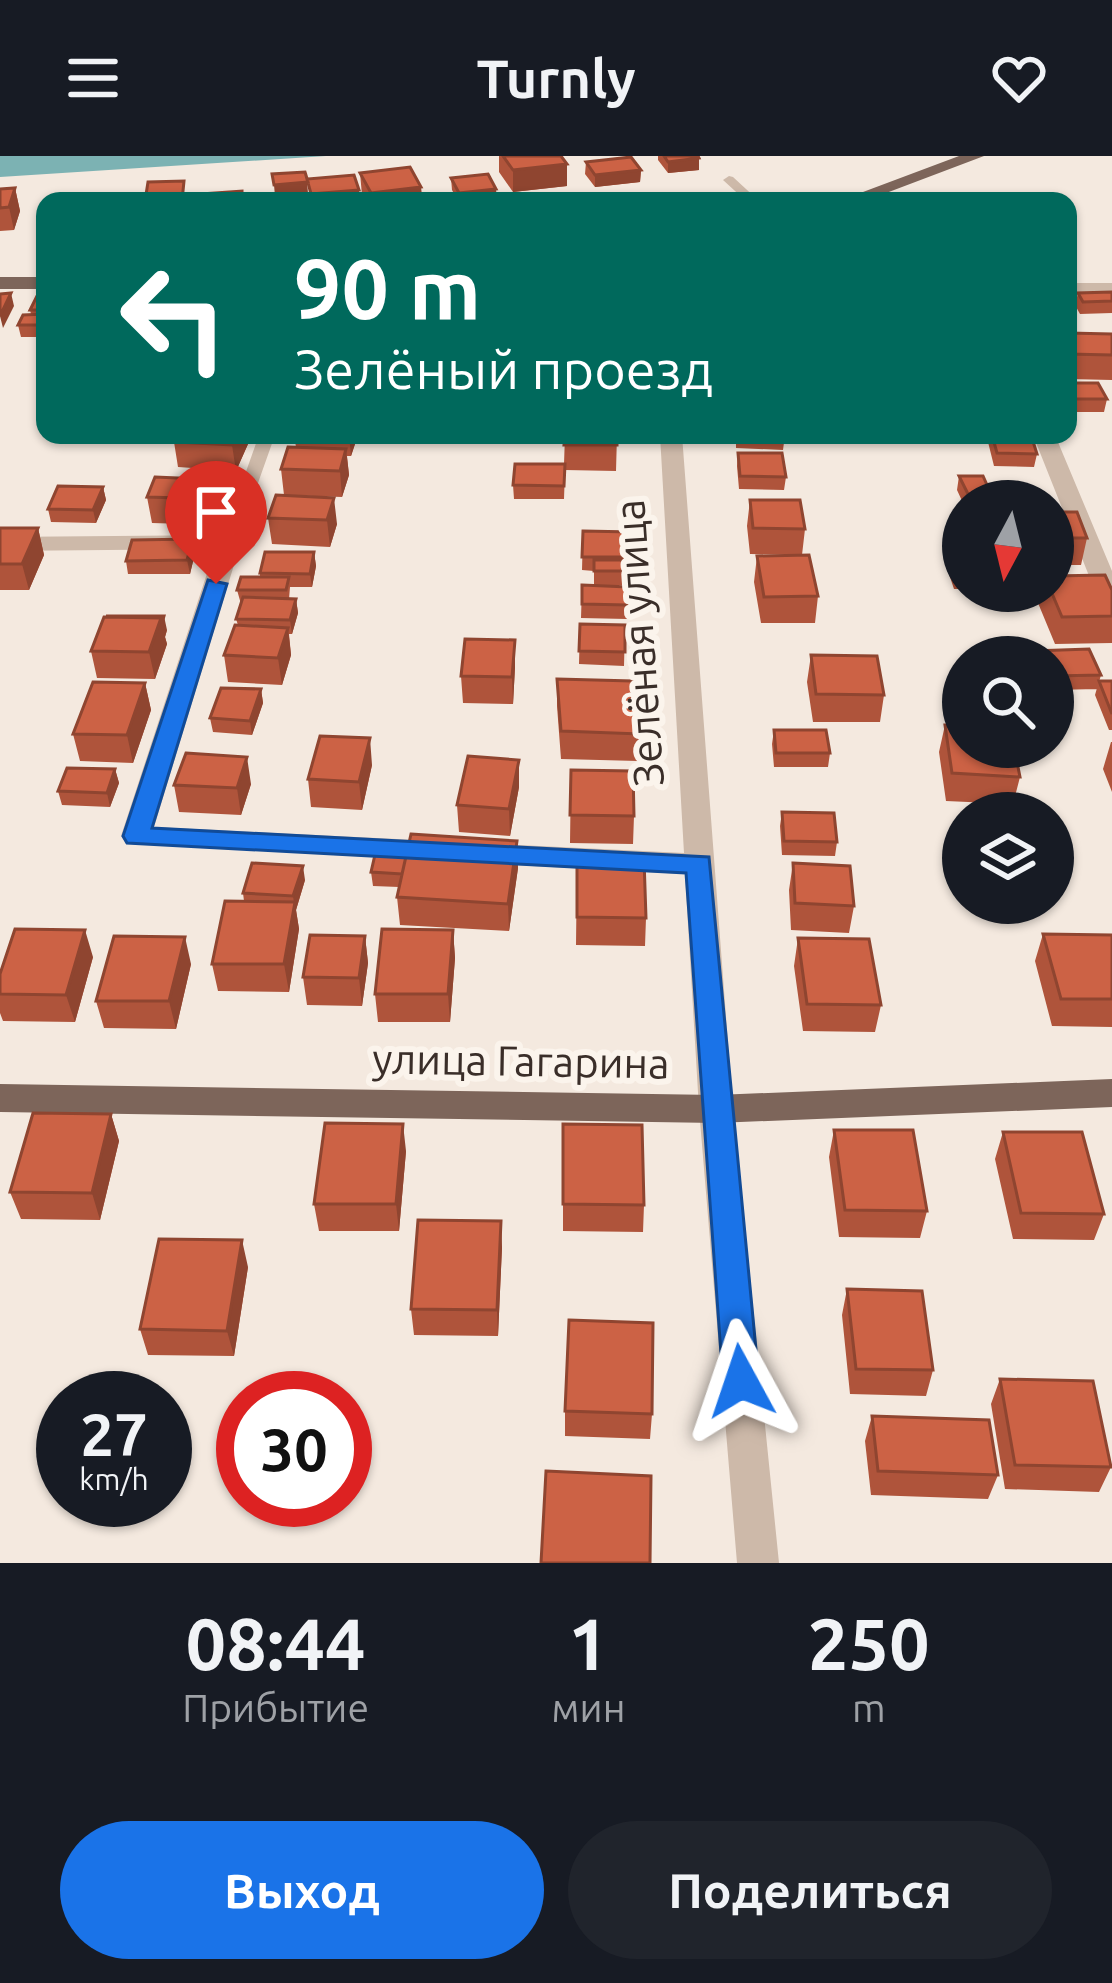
<!DOCTYPE html>
<html lang="ru">
<head>
<meta charset="utf-8">
<style>
	:root { --surface:#171b24; --page:#20242c; --text:#f1f3f6; --muted:#9ea1a6; --accent:#1a73e8 }
	body { margin:0; font-family:Ubuntu,sans-serif; background:var(--page); color:var(--text); height:100vh; display:flex; flex-direction:column; font-size:45px; white-space:nowrap }
	* { box-sizing:border-box; margin:0 }
	p { font-size:39px; color:var(--muted) }
	.icon { flex:none; width:66px; height:66px; fill:none; stroke:currentColor; stroke-width:2; stroke-linecap:round; stroke-linejoin:round }
	.map { position:relative; height:1407px; overflow:hidden }
	.side { display:flex; flex-direction:column; background:var(--surface); flex:1 }
	.side>* { flex:none }
	.banner { position:absolute; left:36px; top:36px; width:1041px; height:252px; border-radius:24px; box-shadow:0 3px 9px #0004; background:#00695c; color:#fff; overflow:hidden }
	.needle { width:78px; rotate:187deg }
	.fabs { position:absolute; left:942px; top:324px; display:grid; gap:24px }
	.fabs a { display:grid; place-items:center; width:132px; height:132px; border-radius:50%; background:var(--surface); box-shadow:0 3px 9px #0004; font-size:60px }
	.speed { position:absolute; left:36px; top:1215px; display:flex; gap:24px; font-size:60px; font-weight:700; text-align:center }
	.speed>* { display:grid; place-content:center; width:156px; height:156px; border-radius:50%; background:var(--surface); box-shadow:0 3px 9px #0004; line-height:1 }
	.speed small { font-size:30px; font-weight:400 }
	.speed .limit { border:18px solid #d22; background:#fff; color:#111 }
	.pin { position:absolute; display:grid; place-items:center; width:102px; height:102px; color:#fff; margin:-123px -51px; border-radius:50% 50% 50% 0; rotate:-45deg; box-shadow:0 0 12px #0007 }
	.pin .icon { rotate:45deg }
	.me { position:absolute; width:132px; margin:-66px; rotate:355deg; stroke-linejoin:round; filter:drop-shadow(0 0 9px #0008) }
	.turn { display:flex; align-items:center; gap:42px; height:252px; padding:0 60px; font-size:54px }
	.turn .icon { width:156px; height:156px; stroke-width:2.5 }
	.turn b { display:block; font-size:84px; line-height:102px }
	.eta { display:flex; justify-content:space-evenly; align-items:center; height:204px; text-align:center }
	.eta b { font-size:72px; font-weight:700; line-height:84px }
	.button { display:flex; gap:24px; margin-top:auto; padding:24px 60px }
	.button a { flex:1; height:138px; border-radius:72px; background:var(--accent); color:#fff; font-size:48px; font-weight:700; line-height:138px; text-align:center }
	.button a+a { background:var(--page); color:var(--text) }
	header { display:flex; justify-content:space-between; align-items:center; height:156px; padding:0 60px; background:var(--surface); font-size:54px; font-weight:700 }
	.map>svg:first-child { display:block }
	.water { fill:#7cb2b3 }
	.lines { fill:none; stroke-linecap:round; stroke-linejoin:round }
	.service { fill:#cdb9a9; fill-rule:evenodd }
	.minor { fill:#cdb9a9; fill-rule:evenodd }
	.primary { fill:#7d655a; fill-rule:evenodd }
	.wall { fill:#af543b }
	.shaded-wall { fill:#8f4530 }
	.building { fill:#cc6245; stroke:#8f4530; stroke-width:3 }
	.route { fill:#1a73e8; stroke:#114b97; stroke-width:3 }
	.labels { text-anchor:middle; stroke-width:12; stroke-linejoin:round; paint-order:stroke }
	.street-label { font-size:42px; fill:#3a2e29; stroke:#fbf4ec }
</style>
</head>
<body>
<header><svg class="icon" aria-label="menu" viewBox="0 0 24 24"><path d="M4 6h16M4 12h16M4 18h16"/></svg>Turnly<svg class="icon" aria-label="heart" viewBox="0 0 24 24"><path d="M12 20l-8-8c-3-5 5-10 8-4 3-6 11-1 8 4z"/></svg></header>
<div class="map">
<svg width="1112" height="1407" viewBox="0 0 1112 1407">
	<rect width="100%" height="100%" fill="#f4e9df"/>
	<path class="water" d="M0,0h326l-326,21z"/>
	<g class="lines">
		<path class="service" d="M729,20l4,1 26,24h-13l-23,-21z
			M259,279h16l-38,107 -8,5 -6,-1 -2,-4z"/>
		<path class="minor" d="M1068,127h44v12h-44z
			M660,279h22l51,674 46,454h-42l-38,-454 -14,-235 -208,-11 -15,-10 15,-10 207,10z
			M1033,279h22l57,136v38l-13,-8z
			M229,379l12,7 -87,285 263,13 15,10 -4,7 -302,-14 -5,-7 94,-287 -215,2v-14z"/>
		<path class="primary" d="M959,0h25l-119,45h-26z
			M0,121h45v12h-45z
			M1112,923v28l-396,16 -716,-11v-28l716,11z"/>
	</g>
	<path class="wall" d="M499,0h62l6,8v22l-54,6 -14,-20z
		M658,0h40l1,14 -31,3 -10,-13z
		M586,6l55,8 -1,12 -45,5 -10,-13z
		M360,17l61,14 1,14h-57l-3,-6z
		M451,22l46,22 -39,1 -6,-11z
		M15,32l5,23 -6,19 -14,1v-42z
		M45,136v45h-24l-3,-12 13,-11 -1,-4z
		M1112,136v21l-32,1 -5,-9 3,-12z
		M1068,177l44,1v46l-44,-1z
		M1068,227l39,16 -3,13h-36z
		M178,279h68l2,9 -12,27 -58,-4 -4,-25z
		M294,279h64l-7,21h-4l2,19 -7,22 -58,-2 -3,-26 15,-22z
		M565,279h52l-1,36 -51,-1 -1,29h-50l-1,-14 51,-21z
		M736,279h49l-2,15 -47,-2z
		M989,279h42l6,19 -3,13 -40,-1 -6,-24z
		M738,297l48,24 -2,13 -45,-1 -2,-23z
		M959,320l32,18 -1,7h-27v2l-6,-13z
		M222,324l4,26 -7,19 -67,-2 -5,-26z
		M103,331l3,13 -10,23 -45,-1 -3,-13z
		M276,339l61,29 -7,23 -58,-3 -4,-26z
		M750,344l55,29 -3,26 -52,-1 -3,-28z
		M1053,356l34,26 -6,27h-26l-2,9z
		M0,372h38l6,27 -15,35h-29z
		M583,375l49,1v39h-9l-1,14h-28v-14l-12,-1z
		M952,386h11v47h-9l-7,-21z
		M314,396l2,14 -4,21h-22l-1,12h7l2,14 -6,21h-3l2,21 -9,30 -54,-3 -4,-27 14,-30 -2,-6 5,-15 -4,-14 23,-13v-4z
		M195,397l-5,21h-62l-2,-13z
		M757,400l61,40 -3,27h-54l-7,-41z
		M582,429l46,2 -1,32 -46,-1z
		M1041,435h12l59,25v27l-57,1 -17,-41z
		M580,468l45,1 -1,41 -45,-2z
		M167,474l-2,7 2,7 -12,35 -58,-1 -6,-27z
		M1089,493l12,26 -4,14 -44,1v-33h-21l2,-6z
		M811,499l73,40 -4,27h-67l-6,-40z
		M515,511l-2,37 -50,-1 -2,-27z
		M557,523l75,30h8l-2,52 -77,-2 -4,-53z
		M1099,525h13v49h-3l-14,-35z
		M145,527l6,27 -18,53 -53,-2 -7,-27z
		M261,533l2,14 -11,32 -39,-3 -3,-14z
		M945,569l75,52 -7,27 -67,-3 -7,-49z
		M774,574l56,23 -2,14h-54l-2,-23z
		M1111,586h1v50l-9,-23z
		M519,604v27l-9,49 -51,-4 -2,-27z
		M372,609l-10,45 -51,-3 -3,-28z
		M115,613l4,14 -9,24 -48,-2 -4,-14z
		M571,614l63,46 -1,28 -63,-1z
		M251,628l-10,31 -62,-3 -5,-27z
		M782,656l55,30 -2,14 -53,-1 -2,-29z
		M517,685l1,27 -9,63 -109,-6 -3,-28 2,-10 -26,-1 -2,-14 37,-25z
		M577,702l69,60 -1,28 -69,-1z
		M793,707l61,43 -5,27 -58,-3 -2,-40z
		M305,724l-9,30 3,19 -10,63 -71,-1 -6,-27 32,-63 -1,-8z
		M453,774l2,28 -5,64h-72l-3,-28z
		M1043,778l69,1v92l-60,-1 -17,-65z
		M365,780l3,27 -6,43 -55,-1 -4,-28z
		M798,782l83,67 -6,27 -72,-1 -9,-65z
		M93,801l-18,65 -72,-1 -3,-8v-39z
		M191,808l-15,65 -72,-1 -8,-27z
		M111,958l8,27 -19,79 -79,-1 -11,-27z
		M563,968l81,81 -1,27 -80,-1z
		M834,974l93,81 -7,27 -81,-1 -10,-80z
		M1003,976l101,82 -10,26 -81,-1 -18,-80z
		M406,995l-7,80h-80l-5,-27z
		M502,1091l-4,89 -84,-1 -3,-26z
		M248,1111l-14,89 -86,-1 -8,-26z
		M847,1133l86,81 -7,26 -76,-2 -8,-79z
		M1000,1223l111,88 -12,25 -94,-3 -14,-85z
		M565,1255l87,3 -2,25 -85,-3z
		M872,1260l126,59 -10,24 -117,-4 -6,-54z"/>
	<path class="shaded-wall" d="M699,2v12l-31,3v-11z
		M567,8v22l-54,6v-22z
		M641,14l-1,12 -45,5v-12z
		M307,26l1,11 -33,3 -1,-11z
		M421,31l1,14h-51v-8z
		M15,32l5,23 -6,19 -5,-23z
		M496,33l1,11 -38,1v-8z
		M359,34l1,11h-48l-1,-7z
		M11,137l3,13 -11,22 -3,-12z
		M237,279h9l2,9 -12,27 -4,-26z
		M349,279h9l-7,21z
		M346,293l3,26 -7,22 -2,-26z
		M222,324l4,26 -7,19 -4,-26z
		M103,331l3,13 -10,23 -3,-13z
		M334,342l3,26 -7,23 -3,-27z
		M38,372l6,27 -15,35 -7,-26z
		M193,383l2,14 -5,21 -3,-14z
		M314,396l2,14 -4,21 -2,-13z
		M296,443l2,14 -6,21 -2,-14z
		M164,460l3,14 -2,7 2,7 -12,35 -6,-27 12,-34z
		M288,472l3,27 -9,30 -4,-27z
		M515,484v27l-2,37 -1,-27z
		M145,527l6,27 -18,53 -6,-28z
		M261,533l2,14 -11,32 -2,-14z
		M370,582l2,27 -10,45 -3,-28z
		M247,601l4,27 -10,31 -4,-27z
		M519,604v27l-9,49 -1,-27z
		M115,613l4,14 -9,24 -3,-14z
		M517,685l1,27 -9,63 -1,-27z
		M303,710l2,14 -9,30 3,19 -10,63 -5,-28 10,-61 -1,-7z
		M85,774l8,27 -18,65 -9,-27z
		M453,774l2,28 -5,64 -2,-28z
		M365,780l3,27 -6,43 -3,-28z
		M185,781l6,27 -15,65 -7,-28z
		M111,958l8,27 -19,79 -8,-27z
		M403,968l3,27 -7,80 -3,-27z
		M501,1065l1,26 -4,89 -1,-26z
		M242,1084l6,27 -14,89 -7,-25z"/>
	<path class="building" d="M503,0h58l6,8 -54,6z
		M664,0h34l1,2 -31,4z
		M631,1l10,13 -46,5 -9,-13z
		M410,11l11,20 -50,6 -11,-20z
		M305,16l3,10 -34,3 -2,-11z
		M488,18l8,15 -37,4 -8,-15z
		M354,19l5,15 -48,4 -4,-15z
		M184,25l-2,20h-37l3,-19z
		M15,32l-6,19 -9,1v-19z
		M242,35v10h-40v-7z
		M39,136h6v18h-15z
		M1112,136v9l-29,1 -5,-9z
		M11,137l-11,23v-22z
		M45,158v11h-27l5,-10z
		M1068,177l44,1v21l-44,-1z
		M1068,227h30l9,16h-39z
		M178,279h59l-5,10 -58,-3z
		M565,279h52v10h-53z
		M992,279h39l6,19 -40,-1z
		M288,291l58,2 -6,22 -59,-2z
		M738,297h44l4,24 -46,-1z
		M515,308h50l-1,22 -51,-1z
		M959,320h24l8,18h-23z
		M155,321l67,3 -7,19 -68,-2z
		M58,330l45,1 -10,23 -45,-1z
		M276,339l58,3 -7,22 -59,-2z
		M750,344h50l5,29 -52,-1z
		M1053,356h24l10,26h-34z
		M0,372h38l-16,36h-22z
		M583,375l49,1 1,25h-51z
		M193,383l-6,21 -61,1 6,-21z
		M952,386h11v21h-3z
		M265,396h49l-4,22 -50,-1z
		M809,399l9,41 -54,1 -7,-41z
		M594,404h28l1,11h-29z
		M1105,419l7,15v26l-50,1 -11,-26h2v-15z
		M241,421h48l-3,13h-49z
		M582,429l46,2 -1,18 -45,-1z
		M243,441l53,2 -6,21 -54,-1z
		M106,460h58l-2,7 -1,-5z
		M104,461l57,1 -12,34 -58,-1z
		M580,468l45,1v27l-46,-1z
		M235,469l53,3 -10,30 -54,-3z
		M465,483l50,1 -3,37 -51,-1z
		M1089,493l12,26 -48,1v-19h-17l-2,-6z
		M811,499l66,1 7,39 -68,-1z
		M557,523l75,2v28h8v25l-79,-3z
		M1099,525h13v33z
		M93,526l52,1 -18,52 -54,-1z
		M221,532l40,1 -11,32 -40,-3z
		M945,569l18,1v21h51l6,30 -68,-4z
		M774,574h52l4,23h-54z
		M320,580l50,2 -11,44 -51,-3z
		M186,597l61,4 -10,31 -63,-3z
		M468,600l51,4 -10,49 -52,-4z
		M67,612l48,1 -8,24 -49,-2z
		M571,614l62,1 1,45 -64,-1z
		M782,656l52,1 3,29 -53,-1z
		M411,678l106,7 -9,63 -111,-7z
		M377,690l31,1 -6,27 -31,-2z
		M577,702l67,1 2,59 -69,-1z
		M252,707l51,3 -10,30 -50,-3z
		M793,707l57,3 4,40 -59,-3z
		M225,745l70,1 -11,62h-72z
		M15,773l70,1 -19,65 -66,-1v-20z
		M382,773l71,1 -5,64h-73z
		M1043,778l69,1v64h-51z
		M310,779l55,1 -6,42 -56,-1z
		M114,780l71,1 -16,64h-73z
		M798,782l71,1 12,66 -74,-1z
		M33,957l78,1 -19,79 -82,-1z
		M325,967l78,1 -7,80h-82z
		M563,968l79,1 2,80 -81,-1z
		M834,974h79l14,81 -82,-1z
		M1003,976h79l22,82 -83,-1z
		M418,1064l83,1 -4,89 -86,-1z
		M159,1083l83,1 -15,91 -87,-2z
		M847,1133l75,2 11,79 -77,-1z
		M569,1164l84,3 -1,91 -87,-3z
		M1000,1223l93,2 18,86 -96,-2z
		M872,1260l117,4 9,55 -120,-4z
		M546,1315l105,5 -1,87h-109z"/>
	<path class="route" d="M208,424l19,4 -75,244 557,29 50,524 -5,12 -13,5 -13,-5 -5,-12 -37,-508 -559,-30 -4,-7z"/>
	<g class="labels">
		<g class="street-label">
			<text transform="translate(639 487) rotate(-94)" y="15">Зелёная улица</text>
			<text transform="translate(521 905) rotate(1)" y="15">улица Гагарина</text>
		</g>
	</g>
</svg>
<div class="fabs">
<a><svg class="needle" viewBox="-14 -14 28 28"><path d="M0-13l5 13h-10z" fill="#e53935"/><path d="M0 13l5-13h-10z" fill="#9ea1a6"/></svg></a>
<a><svg class="icon" aria-label="search" viewBox="0 0 24 24"><circle cx="10" cy="10" r="6"/><path d="M15 15l6 6"/></svg></a>
<a><svg class="icon" aria-label="layers" viewBox="0 0 24 24"><path d="M12 4l9 5-9 5-9-5zM3 14l9 5 9-5"/></svg></a>
</div>
<div class="speed"><div>27<small>km/h</small></div><div class="limit">30</div></div>
<div class="pin" style="left:216px;top:428px;background:#d93025"><svg class="icon" aria-label="arrive" viewBox="0 0 24 24"><path d="M6 21V4h12l-3 4 3 4H6"/></svg></div>
<svg class="me" style="left:741px;top:1225px" viewBox="-20 -20 40 40"><path d="M0-17L14 15 0 8-14 15z" fill="#1a73e8" stroke="#fff" stroke-width="4"/></svg>
<div class="banner">
<div class="turn"><svg class="icon" aria-label="left" viewBox="0 0 24 24"><path d="M17 20v-9H6M10 6l-5 5 5 5"/></svg><div><b>90 m</b>Зелёный проезд</div></div>
</div>
</div>
<section class="side">
<div class="eta">
<div><b>08:44</b><p>Прибытие</p></div>
<div><b>1</b><p>мин</p></div>
<div><b>250</b><p>m</p></div>
</div>
<div class="button"><a>Выход</a><a>Поделиться</a></div>
</section>
</body>
</html>
